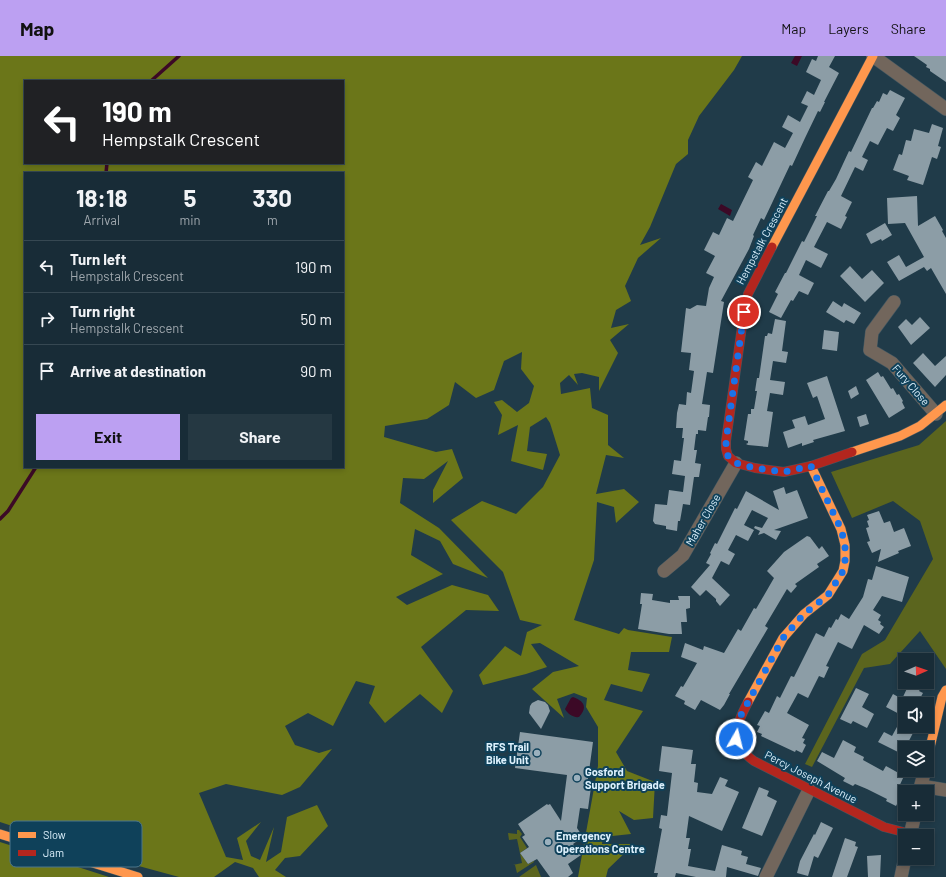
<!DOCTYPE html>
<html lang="en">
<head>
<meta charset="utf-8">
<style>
	:root { --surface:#182c37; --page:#253842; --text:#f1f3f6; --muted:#9fa7ad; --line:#364852; --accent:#bca0f2 }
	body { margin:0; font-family:Barlow,sans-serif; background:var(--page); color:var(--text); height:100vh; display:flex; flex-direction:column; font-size:15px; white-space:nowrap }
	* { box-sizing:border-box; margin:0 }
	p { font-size:13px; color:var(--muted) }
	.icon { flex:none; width:22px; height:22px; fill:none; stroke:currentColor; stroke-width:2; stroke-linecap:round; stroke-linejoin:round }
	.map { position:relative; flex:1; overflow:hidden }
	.panel { position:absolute; left:24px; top:116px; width:320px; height:296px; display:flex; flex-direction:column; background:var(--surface); border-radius:0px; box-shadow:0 2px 6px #0003,0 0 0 1px var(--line) }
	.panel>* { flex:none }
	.banner { position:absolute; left:24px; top:24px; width:320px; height:84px; border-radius:0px; box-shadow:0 2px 6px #0003,0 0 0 1px var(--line); background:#202124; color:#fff; overflow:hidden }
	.needle { width:26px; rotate:88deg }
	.controls { position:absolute; left:898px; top:597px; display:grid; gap:8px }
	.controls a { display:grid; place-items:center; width:36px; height:36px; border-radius:0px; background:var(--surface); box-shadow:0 2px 6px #0003,0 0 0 1px var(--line); font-size:20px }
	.pin { position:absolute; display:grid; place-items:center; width:34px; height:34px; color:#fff; margin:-17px; border:2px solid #fff; border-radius:50%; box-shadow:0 1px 4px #0007 }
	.me { position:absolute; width:44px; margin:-22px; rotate:8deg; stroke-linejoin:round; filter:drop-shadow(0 0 3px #0008) }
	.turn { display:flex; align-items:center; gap:14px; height:84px; padding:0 12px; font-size:18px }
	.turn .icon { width:52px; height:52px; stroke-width:2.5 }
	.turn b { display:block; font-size:28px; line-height:34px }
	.eta { display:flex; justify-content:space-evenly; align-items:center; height:68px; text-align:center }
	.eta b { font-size:24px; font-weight:700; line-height:28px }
	.cta { display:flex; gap:8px; margin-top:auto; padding:8px 12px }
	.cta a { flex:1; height:46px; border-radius:0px; background:var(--accent); color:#111; font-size:16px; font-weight:700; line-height:46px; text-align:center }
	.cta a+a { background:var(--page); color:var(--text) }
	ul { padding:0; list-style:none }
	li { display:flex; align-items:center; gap:12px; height:52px; padding:0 12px; border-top:1px solid var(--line) }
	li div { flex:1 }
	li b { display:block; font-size:15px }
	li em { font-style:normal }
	header { display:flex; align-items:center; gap:24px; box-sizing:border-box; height:56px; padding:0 20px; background:var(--accent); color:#111 }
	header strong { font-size:19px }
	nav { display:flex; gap:22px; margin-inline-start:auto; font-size:14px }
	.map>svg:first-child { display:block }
	.green { fill:#5b651e }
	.forest { fill:#6b7619; fill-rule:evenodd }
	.water { fill:#3c0926 }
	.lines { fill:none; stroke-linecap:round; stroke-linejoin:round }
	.stream { stroke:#3c0926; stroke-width:3.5 }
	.building { fill:#8c9da6 }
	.street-casing { stroke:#425762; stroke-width:14 }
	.slow-casing { stroke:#425762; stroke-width:10 }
	.jam-casing { stroke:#425762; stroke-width:10 }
	.street { stroke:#72665c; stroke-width:13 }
	.slow { stroke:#ff974d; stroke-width:9 }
	.jam { stroke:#b3261e; stroke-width:9 }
	.route { stroke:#1a73e8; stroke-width:7; stroke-dasharray:0 12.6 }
	.poi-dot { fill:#9bb1be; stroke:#0f415a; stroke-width:1.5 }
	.labels { text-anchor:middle; stroke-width:4; stroke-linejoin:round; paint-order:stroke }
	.street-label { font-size:11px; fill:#ddf1fd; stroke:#0f415a }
	.poi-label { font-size:11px; font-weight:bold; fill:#ddf1fd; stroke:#0f415a; text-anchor:start }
	.key { fill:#0f415a; stroke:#4d768b; stroke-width:1 }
	.key-label { font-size:11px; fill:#ddf1fd }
</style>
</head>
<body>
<header>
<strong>Map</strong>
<nav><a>Map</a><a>Layers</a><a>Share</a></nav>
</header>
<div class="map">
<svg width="946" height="821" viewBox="0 0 946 821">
	<rect width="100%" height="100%" fill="#203b49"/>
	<path class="green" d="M946,365v248l-26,-38 -30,33 -26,4 -52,99 -7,-3 57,-110 23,-14 48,-81 -13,-38 -27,-20 -41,17 -21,-46 88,-27z
		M517,774h2l3,4 -2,3 7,11 -7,5 8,11 6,-3v1l-17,11 -2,-8h-2l9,-2 -5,-24 -8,1 -1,-7 9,1z
		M536,809l5,12h-22z"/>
	<path class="forest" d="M0,0h742l-8,14 -35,46 -11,24v14l-12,10 -26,63 -10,18 21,-7 -23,20 -13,28 6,15 -15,9 -5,18 18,-4 -19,16 8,13 -19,38v-14l-17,-4 -8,1 4,11 -9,-10 -9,8 1,11 29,-6 2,20 16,7v30l16,13 -18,-3 -10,39 28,-5 15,13 -23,21 -2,-16 -17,-5 -3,58 -20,60 45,14 5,-6 4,2 44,7 -3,15h-38l-3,18 22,4 -8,18 -31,-8 -7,16 39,11 -27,41 11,19 28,11 -2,36 -19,2 -15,-9 12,23 -28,3 -1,7h32l-26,25 -2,8h-28l20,-111v-39l-12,-20 1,-9 -13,-5 -17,6 7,19 -32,-29 21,-17 26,-6 -39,-23 -9,1 16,23 -21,7 -43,11 -4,-10 26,-29 16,10 6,-24 15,-7 -22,-5 -17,-48 -52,-52 31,-19 34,13 27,-27 17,-32 -10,-32 -4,-6 -16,10 -3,24 20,3 -4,16 -32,-9 7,-36 -20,10 4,-20 -8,-13 8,-2 15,12 12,-9 5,-17 -13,-17 1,-17 -18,9 -10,29 -18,8 -21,-16 -6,23 -22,14 -42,7 -1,11 52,15 16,-3 11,29 -30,25v-13l15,-29 -24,18 -21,-1 -3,25 39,25 49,50 -35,-14 -13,-23 -25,-12 -4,26 32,19 -47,23 11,8 45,-20 36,10 11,16 -33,-1 -45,37 32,44 -11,22 -22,-19 -35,29 -16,-20 6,-17 -19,-5 -23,45 -25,-13 -23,13 10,19 24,8 13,-4 -32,38 -18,8 -56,-11 -27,9 27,64 17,3 -6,-22 24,-16 -15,19 5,15 9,4 14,-33 -8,35 15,-10 6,-35 30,-12 11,21 -28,30 -15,2 -10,12 11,7h-27l-6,-9 -18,-6 -21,15h-35l-66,-18 -113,-37zM25,25h318v82h-318zM25,117h318v294h-318z
		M0,786l109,35h-109z"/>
	<path class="water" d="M795,0h7l-5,10 -6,-3z
		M721,148l11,6 -2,6 -12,-7z
		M573,641c11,4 15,10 6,20 -6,1 -12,-4 -14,-8l6,-11z"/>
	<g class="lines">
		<path class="stream" d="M151,25l28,-25
			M106,117l1,-10
			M0,463l8,-8 28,-44"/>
	</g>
	<path class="building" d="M818,0h17l-6,11 10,6 -15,29h1l-5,10 -2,-1 -13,27 -13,28 -2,-1 -26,55 -3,-2 -8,17 1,1 -5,13 -28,52 3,1 -11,71 -6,-1 -5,32 8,1 -1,12h-1l-2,14 -8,-1v4h-2l-2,16h3l-2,13 6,1 -2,13h-5l-4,28 -7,-1 -3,17h-2l-1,10 -11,-2v-3l-11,-2 -2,-3 2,-17 12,1 2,-15 14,2 2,-16 -13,-2 2,-14 7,1 3,-23h-2l1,-10h-7l1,-15 2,-9 7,1 1,-13 4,1 3,-22 -5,-1 2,-17 -10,-1 5,-44 4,1 7,-4 9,1 3,-18 5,-11 -8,-4 9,-17 -11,-6 9,-18 6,3 8,-17 6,3 20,-41 -5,-3 8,-15 6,4 12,-24 11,6 8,-15 -11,-6 6,-12 12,7 8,-16 -7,-3 6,-12 7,4 7,-15 -15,-8 6,-13 4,2z
		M914,0h32v26l-16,-11v-2l-4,-2 1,-2z
		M890,34l15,8 -9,17 4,3 -7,13 -6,-3 -9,17 -8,-4 -8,16 6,3 -5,11 -8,-4 -14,29 11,6 -7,14 2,1 -6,12 -14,-7 -13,25 14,7 -7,14 -15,-8 -7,15 15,8 -6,12 -9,-4 -6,10 -2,-1 -10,18 -12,-6 9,-18 -3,-2 10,-19h1l16,-32 2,1 13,-26h-2l13,-25h1l7,-12 13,-28 2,1 21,-44h1l4,-7 2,1 4,-9 4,2z
		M932,68l11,4 -5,18 3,1 -4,12 -5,-2 -9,28 -16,-5 2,-4 -16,-6 6,-16 3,1 4,-15 5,1 3,-12 15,4z
		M917,140l1,30 17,-10 8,14 -1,1 4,7v56l-15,-26 -4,3 -3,-4 -25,14 -12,-19 12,-7 7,12 18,-10 -19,-34 -17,1 -1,-26z
		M885,167l7,12 -10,6 -1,-2 -10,5 -5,-10z
		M850,210l12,13 10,-9 12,13 -19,19 -25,-26z
		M833,245l9,6 2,-4 17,10 -7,11 -8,-4 -2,3 -18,-11z
		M920,261l10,11 -19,17 -13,-18 8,-8 6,6z
		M775,263l11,2 -4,30 6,1 -2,11 -13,-2 -3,19 15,2 -2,13 -13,-2 -3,18 6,1 -5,35 -20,-2 -2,-1 2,-1v-2l-4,-1 4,-26h3v-5h3l3,-18h-2l2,-13h2l6,-42h2l1,-3 4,1z
		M824,274l15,2 -2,19 -15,-2z
		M923,297l12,13 11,-10v19l-11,12 -22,-24z
		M878,316l3,5 2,-1 8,13 2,-1 4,7 2,-1 4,7 -1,1 3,6 -16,10 -23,-38z
		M827,320l18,55 -32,9 1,2 -12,4v-3l-14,5 -5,-16 12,-4 -3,-8 13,-4 3,9 17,-6 -8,-23 -4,2 -6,-15z
		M856,330l3,8 -8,5 -3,-8z
		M866,358l3,10 -9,3 -3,-10z
		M784,431l2,7 11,-4 11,28 -34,12 7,1 -5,9 -12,-7 -6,2 2,-4 -6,-3 1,-2 7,2 6,-10 -16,-8 -8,15 10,5 -6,11 -12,-6 -8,15 7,4 -6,11 -8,-4 -9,17 18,17 -10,11 -4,-5v-2l-10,-9 -6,6 -9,-9 19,-22 -4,-2 5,-9 -1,-1 5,-10 2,1 18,-36 2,1 9,-18 33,19 -6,-19z
		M879,455l5,12 6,-2 4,11 10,-4 7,18 -13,5 1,2 -21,9 3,-13 -9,4 -5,-11 3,-1 -4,-13 3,-1 -2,-6 2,-1 -2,-5z
		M807,480l3,1 9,12 3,-3 7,10 -12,8 2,3 -24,17 2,2 -6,7 -4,-4 -22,37 3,2 -39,66h1l-6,11 -4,5 -19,-10 -6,10 -11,-6 1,-3 -10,-5 6,-10 2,1 14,-24 -16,-6 4,-14 18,7 1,-4 20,7 14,-24 3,2 13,-23 2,1 18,-31 -7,-7 17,-19z
		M876,510l33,11 -7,25 -20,-6 -9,14 8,5 -3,5 3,2 -1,2 4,3 -5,7 -15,-9 -12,24 -14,-7 -12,24 3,1 -5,11 -5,-2 -11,22 -10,-5 -11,20 22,12 -7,13 3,1 -2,4 3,2 -4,8 -6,-3 -1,2 -34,-16 1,-2 -5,-2 3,-6 -3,-1 8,-14 4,2 8,-17 3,2 11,-22 3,1 22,-44 8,4 5,-10 2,1 5,-9 2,1 3,-6 8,5 14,-22 5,-18 4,1z
		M641,537l12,1 -1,6 18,3v-3h9l-1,-4h12v12l-4,1 1,13h-6l1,12h-13l-31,-5 4,-25h-2z
		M910,626h15l-6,9 4,2 -6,11h-12v25l8,4 -11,21 -24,-12 6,-10 8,4 11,-20 -17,-9 7,-13 9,5z
		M856,632l13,6 -7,13 12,7 -7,14 -14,-7 -2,3 -11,-5z
		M538,644l7,2 3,3 2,6 -9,18 -12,-16 1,-7 2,-3z
		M520,676l73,10 -6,44 4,1 -3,22 -8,-1 -3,20 6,9 -10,7 8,11 -13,9 5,9 -5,4h-18l-13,-18 -9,5 -8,-11 9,-6 -7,-10 3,-2 -7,-11 29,-20 1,1 2,-1 11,17 6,-46 -52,-7z
		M843,684l13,7 -2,5 10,5 -1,3 20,11 3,-5 18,10 -7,15 5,3 -6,12 -10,-5 1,-2 -20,-10 -12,-5 -2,2 -10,-5 2,-3 -28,-17 5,-9 12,6z
		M662,690l31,4 -2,14h5l-2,18 4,1 -1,9 15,2 8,-17 8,3 -3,6 14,6 -17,39 -33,-15 -3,22h4l-2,11h3l-3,17 27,5 7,-26 20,6 -1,4 7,2 -2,7 15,4 -3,8 -31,-9 -1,10h-30l-20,-4 -1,4h-18l1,-4h-4l8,-44 -3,-1 2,-13 6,1 5,-43 -13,-2z
		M759,731l10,4 -2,5 10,5 -15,35 -20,-8z
		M821,766l12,6 -15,30 -4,-2 -6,20 -11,-3 3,-12 14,-27 1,1z
		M845,782l11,4 -1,4 3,1 -11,30h-15z
		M881,799l-1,22h-12l-1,-21z"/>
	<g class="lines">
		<defs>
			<path id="street" d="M873,0l73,53
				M894,246l-22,30 -2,18 22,13 44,51
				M664,515l19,-16 53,-92
				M921,730l25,4
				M919,736l6,-22
				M910,780l5,-22
				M766,821l43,-87
				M901,821l4,-19"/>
			<path id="slow" d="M772,191l101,-191
				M852,396l48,-16 20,-10 26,-21
				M748,646l35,-64 21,-24 24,-19 15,-24 2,-10v-16l-4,-16 -30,-63
				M927,704l15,-63 4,-7
				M0,778l138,43"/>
			<path id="jam" d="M772,191l-24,47 -4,18 -18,129v8l2,7 8,7 19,5 29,4 27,-6 41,-14
				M748,646c-13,24 -19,41 6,59l130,66 27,7"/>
		</defs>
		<use href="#street" class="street-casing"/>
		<use href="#slow" class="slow-casing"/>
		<use href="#jam" class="jam-casing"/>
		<use href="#street" class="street"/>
		<use href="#slow" class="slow"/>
		<use href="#jam" class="jam"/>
	</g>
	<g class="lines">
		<path class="route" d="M736,683l1,-12 3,-10 43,-79 21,-24 24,-19 15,-24 2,-10v-16l-4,-16 -30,-63 -27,6 -29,-4 -19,-5 -8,-7 -2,-7v-8l18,-129"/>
	</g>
	<g class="poi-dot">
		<circle cx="537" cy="697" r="4"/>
		<circle cx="577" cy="722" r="4"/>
		<circle cx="548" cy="786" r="4"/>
	</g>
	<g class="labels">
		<g class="street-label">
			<text transform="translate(762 185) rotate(-62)" y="4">Hempstalk Crescent</text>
			<text transform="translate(911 329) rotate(49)" y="4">Fury Close</text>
			<text transform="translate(703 464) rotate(-60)" y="4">Maher Close</text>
			<text transform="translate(811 721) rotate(27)" y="4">Percy Joseph Avenue</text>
		</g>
		<g class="poi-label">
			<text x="529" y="695" text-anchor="end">RFS Trail<tspan x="529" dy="13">Bike Unit</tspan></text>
			<text x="585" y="720">Gosford<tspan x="585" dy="13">Support Brigade</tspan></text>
			<text x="556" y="784">Emergency<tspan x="556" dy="13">Operations Centre</tspan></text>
		</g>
	</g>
	<rect x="10" y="765" width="132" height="46" rx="6" class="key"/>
	<rect x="18" y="776" width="18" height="6" fill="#ff974d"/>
	<rect x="18" y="794" width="18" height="6" fill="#b3261e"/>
	<g class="key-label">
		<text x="43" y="783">Slow</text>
		<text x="43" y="801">Jam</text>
	</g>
</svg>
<div class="controls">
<a><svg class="needle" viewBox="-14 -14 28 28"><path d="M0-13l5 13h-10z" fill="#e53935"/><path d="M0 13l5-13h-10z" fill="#9fa7ad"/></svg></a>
<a><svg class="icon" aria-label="sound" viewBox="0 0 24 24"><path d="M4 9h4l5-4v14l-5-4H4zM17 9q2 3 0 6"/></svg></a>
<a><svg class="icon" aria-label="layers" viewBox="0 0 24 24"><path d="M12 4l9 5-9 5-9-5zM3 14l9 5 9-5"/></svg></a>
<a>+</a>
<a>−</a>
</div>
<div class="pin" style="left:744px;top:256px;background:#d93025"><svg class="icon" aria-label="arrive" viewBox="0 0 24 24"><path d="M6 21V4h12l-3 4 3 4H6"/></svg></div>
<svg class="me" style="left:736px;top:683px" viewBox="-20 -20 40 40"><circle r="17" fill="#1a73e8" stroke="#fff" stroke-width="3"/><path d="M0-11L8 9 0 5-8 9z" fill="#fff"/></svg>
<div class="banner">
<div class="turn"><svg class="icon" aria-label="left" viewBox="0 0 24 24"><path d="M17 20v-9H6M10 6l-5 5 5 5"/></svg><div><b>190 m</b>Hempstalk Crescent</div></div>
</div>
<section class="panel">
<div class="eta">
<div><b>18:18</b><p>Arrival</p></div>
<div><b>5</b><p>min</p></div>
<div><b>330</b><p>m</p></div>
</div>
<ul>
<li><svg class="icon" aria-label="left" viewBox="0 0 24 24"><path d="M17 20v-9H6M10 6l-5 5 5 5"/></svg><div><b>Turn left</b><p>Hempstalk Crescent</p></div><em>190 m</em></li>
<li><svg class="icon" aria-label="right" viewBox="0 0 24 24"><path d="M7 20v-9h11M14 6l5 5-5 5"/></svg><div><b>Turn right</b><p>Hempstalk Crescent</p></div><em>50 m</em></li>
<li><svg class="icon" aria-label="arrive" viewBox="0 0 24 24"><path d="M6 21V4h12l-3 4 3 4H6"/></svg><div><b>Arrive at destination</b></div><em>90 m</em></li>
</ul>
<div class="cta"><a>Exit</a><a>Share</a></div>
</section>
</div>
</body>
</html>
